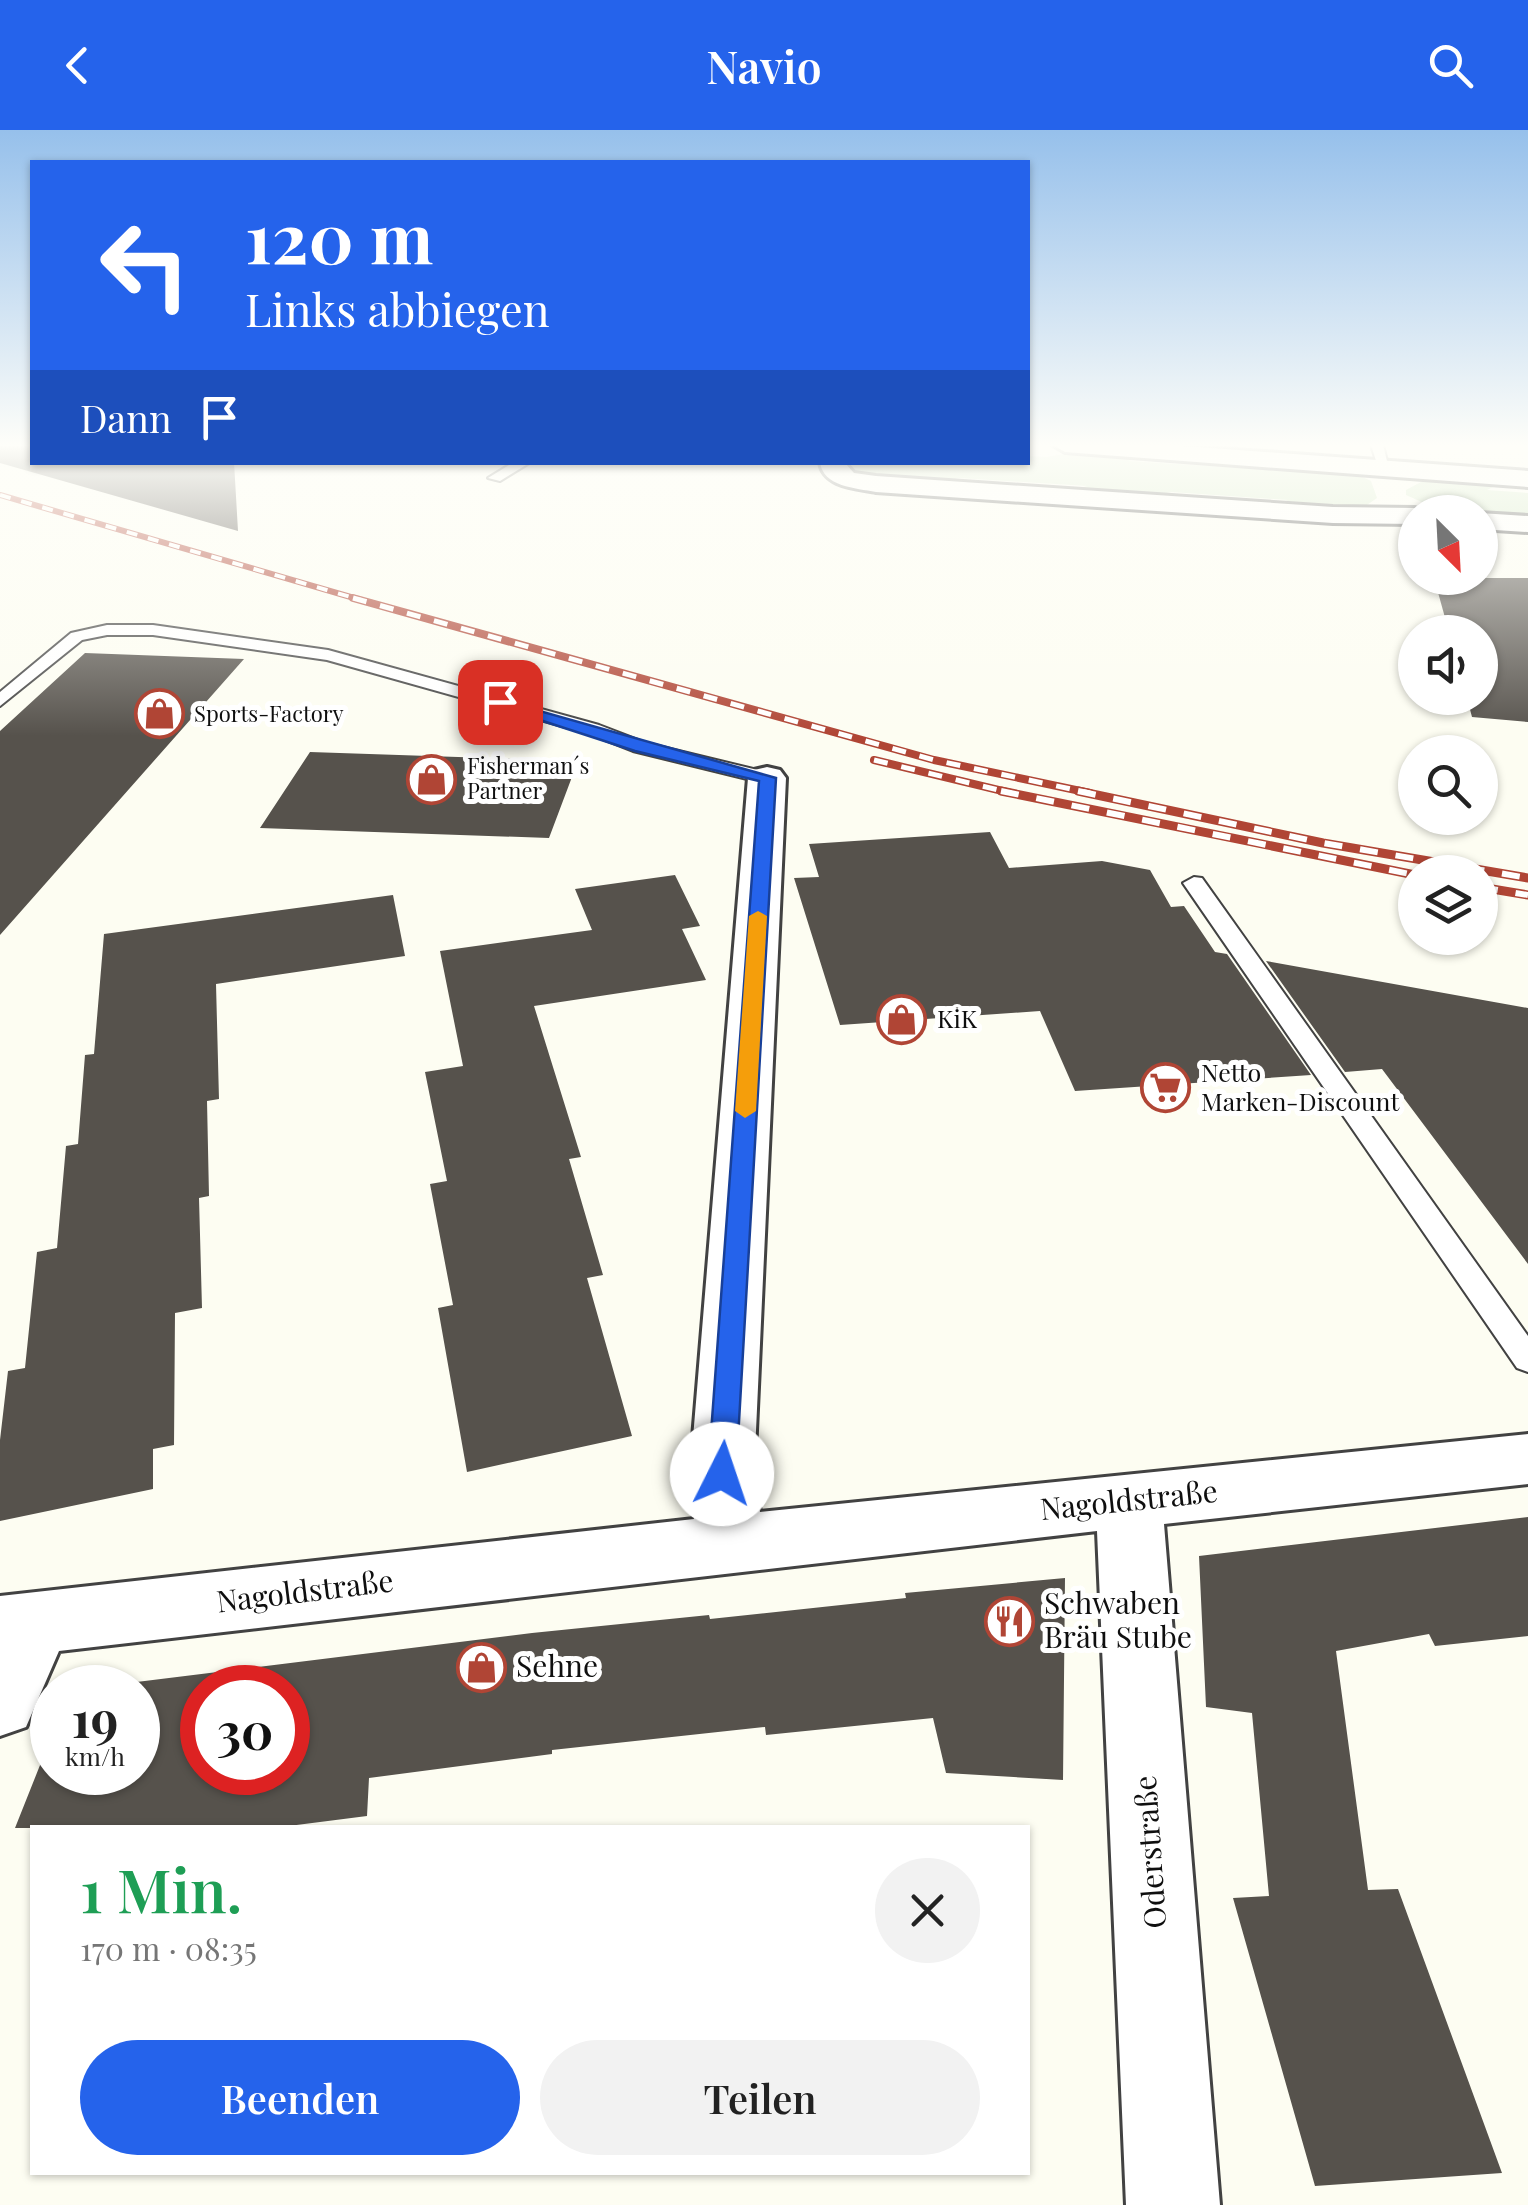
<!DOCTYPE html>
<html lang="de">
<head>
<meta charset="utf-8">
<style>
	:root { --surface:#fff; --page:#f2f2f2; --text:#222; --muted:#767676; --accent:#2563eb }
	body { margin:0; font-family:"Playfair Display",serif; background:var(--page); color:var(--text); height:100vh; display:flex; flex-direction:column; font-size:38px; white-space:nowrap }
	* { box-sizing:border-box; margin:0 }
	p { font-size:32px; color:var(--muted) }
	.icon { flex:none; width:55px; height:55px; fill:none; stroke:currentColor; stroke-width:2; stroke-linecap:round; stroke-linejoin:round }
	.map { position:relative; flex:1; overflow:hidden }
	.details { position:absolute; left:30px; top:1695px; width:1000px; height:350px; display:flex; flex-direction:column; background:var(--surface); border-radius:0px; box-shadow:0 2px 8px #0004 }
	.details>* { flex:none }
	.banner { position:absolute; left:30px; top:30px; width:1000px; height:305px; border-radius:0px; box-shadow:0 2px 8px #0004; background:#2563eb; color:#fff; overflow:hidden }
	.needle { width:65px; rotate:156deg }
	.controls { position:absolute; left:1398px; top:365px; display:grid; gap:20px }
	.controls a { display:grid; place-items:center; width:100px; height:100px; border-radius:50%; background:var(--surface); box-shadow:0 2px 8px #0004; font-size:50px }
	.speed { position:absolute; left:30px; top:1535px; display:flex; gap:20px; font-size:50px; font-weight:700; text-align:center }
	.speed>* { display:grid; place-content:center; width:130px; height:130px; border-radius:50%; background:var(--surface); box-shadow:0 2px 8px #0004; line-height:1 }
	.speed small { font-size:25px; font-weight:400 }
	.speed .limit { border:15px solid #d22; background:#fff; color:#111 }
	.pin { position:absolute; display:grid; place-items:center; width:85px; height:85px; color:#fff; margin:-42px; border-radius:20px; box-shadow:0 5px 15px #0006 }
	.me { position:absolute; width:110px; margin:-55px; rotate:4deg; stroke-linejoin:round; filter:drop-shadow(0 0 8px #0008) }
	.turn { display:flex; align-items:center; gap:35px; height:210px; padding:0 50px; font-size:45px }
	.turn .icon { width:130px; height:130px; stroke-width:2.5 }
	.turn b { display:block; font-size:70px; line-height:85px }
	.then { display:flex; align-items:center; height:95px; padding:0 50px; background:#0003; gap:20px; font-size:38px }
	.round { display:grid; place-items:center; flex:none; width:105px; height:105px; border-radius:52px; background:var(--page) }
	.headline { display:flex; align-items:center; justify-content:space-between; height:170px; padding:0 50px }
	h1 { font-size:60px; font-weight:600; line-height:75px; color:#1e9e55 }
	.action { display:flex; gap:20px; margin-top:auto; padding:20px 50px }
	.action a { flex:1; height:115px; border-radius:60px; background:var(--accent); color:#fff; font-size:40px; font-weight:600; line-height:115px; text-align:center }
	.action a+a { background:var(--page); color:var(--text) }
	header { display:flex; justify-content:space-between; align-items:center; height:130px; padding:0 50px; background:var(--accent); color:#fff; font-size:45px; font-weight:600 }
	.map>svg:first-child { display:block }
	.green { fill:#cce5bf }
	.building { fill:#56524c; fill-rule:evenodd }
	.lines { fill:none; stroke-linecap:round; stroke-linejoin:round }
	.lane-casing { stroke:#424242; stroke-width:4 }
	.street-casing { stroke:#424242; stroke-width:6 }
	.lane { fill:#fff; fill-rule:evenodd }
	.street { fill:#fff; fill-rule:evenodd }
	.rail-far2-casing { stroke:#b04535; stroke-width:6 }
	.rail-far1-casing { stroke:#b04535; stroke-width:8 }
	.rail-casing { stroke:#b04535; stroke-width:9 }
	.rail-far2 { stroke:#fff; stroke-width:4; stroke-dasharray:11; stroke-linecap:butt }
	.rail-far1 { stroke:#fff; stroke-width:5; stroke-dasharray:14; stroke-linecap:butt }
	.rail { stroke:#fff; stroke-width:6; stroke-dasharray:18; stroke-linecap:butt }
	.route { fill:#2563eb; stroke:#184099; stroke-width:2.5 }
	.slow { fill:#f59e0b }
	.labels { text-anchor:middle; stroke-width:10; stroke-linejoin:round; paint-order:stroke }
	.far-poi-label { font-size:22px; fill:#0f0f0f; stroke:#fff; text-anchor:start }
	.poi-label { font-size:25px; fill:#0f0f0f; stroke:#fff; text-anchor:start }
	.near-street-label { font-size:30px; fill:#0f0f0f; stroke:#fff }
	.near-poi-label { font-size:30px; fill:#0f0f0f; stroke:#fff; text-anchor:start }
</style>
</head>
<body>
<header><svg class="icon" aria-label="back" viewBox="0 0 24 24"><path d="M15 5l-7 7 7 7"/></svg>Navio<svg class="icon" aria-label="search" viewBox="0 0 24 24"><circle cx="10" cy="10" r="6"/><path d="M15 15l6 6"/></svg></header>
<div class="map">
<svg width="1528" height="2075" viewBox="0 0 1528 2075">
	<rect width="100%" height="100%" fill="#fdfdf2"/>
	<path class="green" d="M1080,321l72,4 -24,6 132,8c32,-10 81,-3 111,12l6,17 -16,11 -93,-1 20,-8 -117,-8 -33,7 -77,-5 26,-8 -128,-8 -33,7 -64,-9 -13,-8 2,-6h177v-6l19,1z
		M1448,349l55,3 -16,8 41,3v20l-21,6 -27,-2v-5h-36l-38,-17v-5l15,-8z"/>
	<path class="building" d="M0,315h32v17h202l4,69 -238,-68z
		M1434,448h94v144l-56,-5 -5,-19h13v-66h-31z
		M85,523l159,6 -244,276v-204z
		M310,622l268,9 -29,77 -289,-10z
		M990,702l19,36 93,-7 48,9 21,37 13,-1 31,46 12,2 84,121 -236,16 -35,-80 -200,14 -46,-147 25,-1 -10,-33z
		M675,745l25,51 -18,3 24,51 -172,26 47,151 -12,2 34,116 -16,3 45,158 -165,36 -29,-164 15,-3 -23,-121 17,-3 -22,-109 38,-6 -23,-115 152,-21 -17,-41z
		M393,765l12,61 -189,28 3,115 -12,2 2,95 -10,2 3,110 -27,5 -1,132 -21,4v40l-153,32v-81l8,-69 17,-3 12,-116 20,-4 9,-102 12,-2 7,-89 9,-1 10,-120z
		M1266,831l262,47v256l-146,-195 -37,3z
		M1528,1387v119l-93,10 -6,-12 -93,17 32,239 30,-1 104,284 -187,13 -82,-288 36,-2 -17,-183 -46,-6 -7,-151z
		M1065,1448l-2,202 -117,-7 -13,-55 -167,17 -1,-8 -213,23v4l-183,24 -2,38 -94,12h-258l37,-93v37h86v-84h-50l444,-55 177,-18 1,4 196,-21 -1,-5zM202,1558h86v84h-86z"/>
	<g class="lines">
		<defs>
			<path id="lane" d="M1371,315h12l7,28 -11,-3z
				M514,332h17l-31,19 -12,-3z
				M107,495h46l175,25 271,75 47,18 128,31 3,4 -10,6 -134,-33 -46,-18 -260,-73 -174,-25h-46l-25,5 -82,66v-14l71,-59z
				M1194,747l8,1 326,458v36l-11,-4 -334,-485z"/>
			<path id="street" d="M1053,315h116l359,26v16l-463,-35z
				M820,332h24l10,11 22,3 457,31 82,1 11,4h-11v12l-82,-1 -457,-31c-20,-4 -53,-5 -56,-30z
				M1480,383l48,3v16l-48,-3z
				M767,637l13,3 6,8 -32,696 6,38 768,-78v50l-364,40 56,681h-94l-29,-674 -1038,120 -33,76 -26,9v-140l694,-77 -4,-45 58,-696 6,-8z"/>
		</defs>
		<use href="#lane" class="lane-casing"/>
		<use href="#street" class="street-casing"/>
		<use href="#lane" class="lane"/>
		<use href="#street" class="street"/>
		<defs>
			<path id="rail-far2" d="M0,365l361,105"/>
			<path id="rail-far1" d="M353,468l581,162 156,33
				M874,630l137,33"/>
			<path id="rail" d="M1001,661l414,84
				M1078,661l245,52 205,35
				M1480,757l48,8"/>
		</defs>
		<use href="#rail-far2" class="rail-far2-casing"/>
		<use href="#rail-far1" class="rail-far1-casing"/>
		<use href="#rail" class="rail-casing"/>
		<use href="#rail-far2" class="rail-far2"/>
		<use href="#rail-far1" class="rail-far1"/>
		<use href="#rail" class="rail"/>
	</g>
	<linearGradient id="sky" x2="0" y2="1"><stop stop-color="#96c0eb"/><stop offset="0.52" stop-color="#fefef9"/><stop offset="1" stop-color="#fefef9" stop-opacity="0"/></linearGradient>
	<rect width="1528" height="606" fill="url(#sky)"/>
	<path class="route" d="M494,568l282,80 -40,696 -4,8 -10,3 -10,-3 -4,-8 51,-693 -124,-30 -141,-46z"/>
	<path class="slow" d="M758,781l9,5 -11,195 -11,7 -10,-7 14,-195z"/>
	<defs>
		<symbol id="shop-ring" viewBox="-11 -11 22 22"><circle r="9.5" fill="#fff" stroke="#b04535" stroke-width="1.5"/><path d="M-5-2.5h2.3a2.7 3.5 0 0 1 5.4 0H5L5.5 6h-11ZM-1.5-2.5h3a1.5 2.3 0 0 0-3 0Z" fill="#b04535"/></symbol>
		<symbol id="supermarket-ring" viewBox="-11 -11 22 22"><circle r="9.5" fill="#fff" stroke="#b04535" stroke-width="1.5"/><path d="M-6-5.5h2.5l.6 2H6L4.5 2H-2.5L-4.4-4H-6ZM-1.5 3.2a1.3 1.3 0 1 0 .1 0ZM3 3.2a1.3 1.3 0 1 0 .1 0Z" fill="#b04535"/></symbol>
		<symbol id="restaurant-ring" viewBox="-11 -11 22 22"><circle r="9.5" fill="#fff" stroke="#b04535" stroke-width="1.5"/><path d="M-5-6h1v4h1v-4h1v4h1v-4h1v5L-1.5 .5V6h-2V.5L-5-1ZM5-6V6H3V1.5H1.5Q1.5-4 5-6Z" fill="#b04535"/></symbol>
	</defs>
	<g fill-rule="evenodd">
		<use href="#shop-ring" x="132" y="556" width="55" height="55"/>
		<use href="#shop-ring" x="404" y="622" width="55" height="55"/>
		<use href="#shop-ring" x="874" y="862" width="55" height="55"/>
		<use href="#supermarket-ring" x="1138" y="930" width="55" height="55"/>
		<use href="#restaurant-ring" x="982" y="1464" width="55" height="55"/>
		<use href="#shop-ring" x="454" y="1510" width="55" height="55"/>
	</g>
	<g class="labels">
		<g class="far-poi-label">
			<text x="194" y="592">Sports-Factory</text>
			<text x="467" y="644">Fisherman´s<tspan x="467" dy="25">Partner</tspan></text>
		</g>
		<g class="poi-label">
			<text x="937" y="898">KiK</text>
			<text x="1201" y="952">Netto<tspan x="1201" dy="29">Marken-Discount</tspan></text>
		</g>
		<g class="near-street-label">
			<text transform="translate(1129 1371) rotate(-6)" y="10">Nagoldstraße</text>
			<text transform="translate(305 1462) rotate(-7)" y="10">Nagoldstraße</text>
			<text transform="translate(1151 1722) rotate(-94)" y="10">Oderstraße</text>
		</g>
		<g class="near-poi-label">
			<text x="1044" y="1484">Schwaben<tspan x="1044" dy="34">Bräu Stube</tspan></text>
			<text x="516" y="1547">Sehne</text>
		</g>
	</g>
</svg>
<div class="controls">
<a><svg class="needle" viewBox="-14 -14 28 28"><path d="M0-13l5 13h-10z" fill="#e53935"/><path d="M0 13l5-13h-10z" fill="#767676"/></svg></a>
<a><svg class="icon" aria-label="sound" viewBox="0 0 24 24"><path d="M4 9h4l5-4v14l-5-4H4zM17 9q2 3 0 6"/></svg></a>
<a><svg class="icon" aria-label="search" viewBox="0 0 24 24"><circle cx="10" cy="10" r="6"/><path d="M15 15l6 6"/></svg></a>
<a><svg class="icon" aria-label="layers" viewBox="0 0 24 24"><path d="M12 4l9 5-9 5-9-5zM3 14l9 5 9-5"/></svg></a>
</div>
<div class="speed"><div>19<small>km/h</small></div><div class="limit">30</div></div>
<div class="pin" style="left:500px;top:572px;background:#d93025"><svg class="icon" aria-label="arrive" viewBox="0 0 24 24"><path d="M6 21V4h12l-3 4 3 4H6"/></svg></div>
<svg class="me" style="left:722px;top:1344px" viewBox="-20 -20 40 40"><circle r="19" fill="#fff"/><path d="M0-13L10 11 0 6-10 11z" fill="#2563eb"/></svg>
<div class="banner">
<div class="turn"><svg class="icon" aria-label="left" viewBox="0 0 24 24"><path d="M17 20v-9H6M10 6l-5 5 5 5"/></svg><div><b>120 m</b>Links abbiegen</div></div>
<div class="then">Dann<svg class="icon" aria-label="arrive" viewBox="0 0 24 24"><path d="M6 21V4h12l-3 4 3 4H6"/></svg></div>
</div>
<section class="details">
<div class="headline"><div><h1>1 Min.</h1><p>170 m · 08:35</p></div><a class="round"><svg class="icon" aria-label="close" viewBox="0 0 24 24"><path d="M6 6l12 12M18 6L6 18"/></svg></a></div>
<div class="action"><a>Beenden</a><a>Teilen</a></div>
</section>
</div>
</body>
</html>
